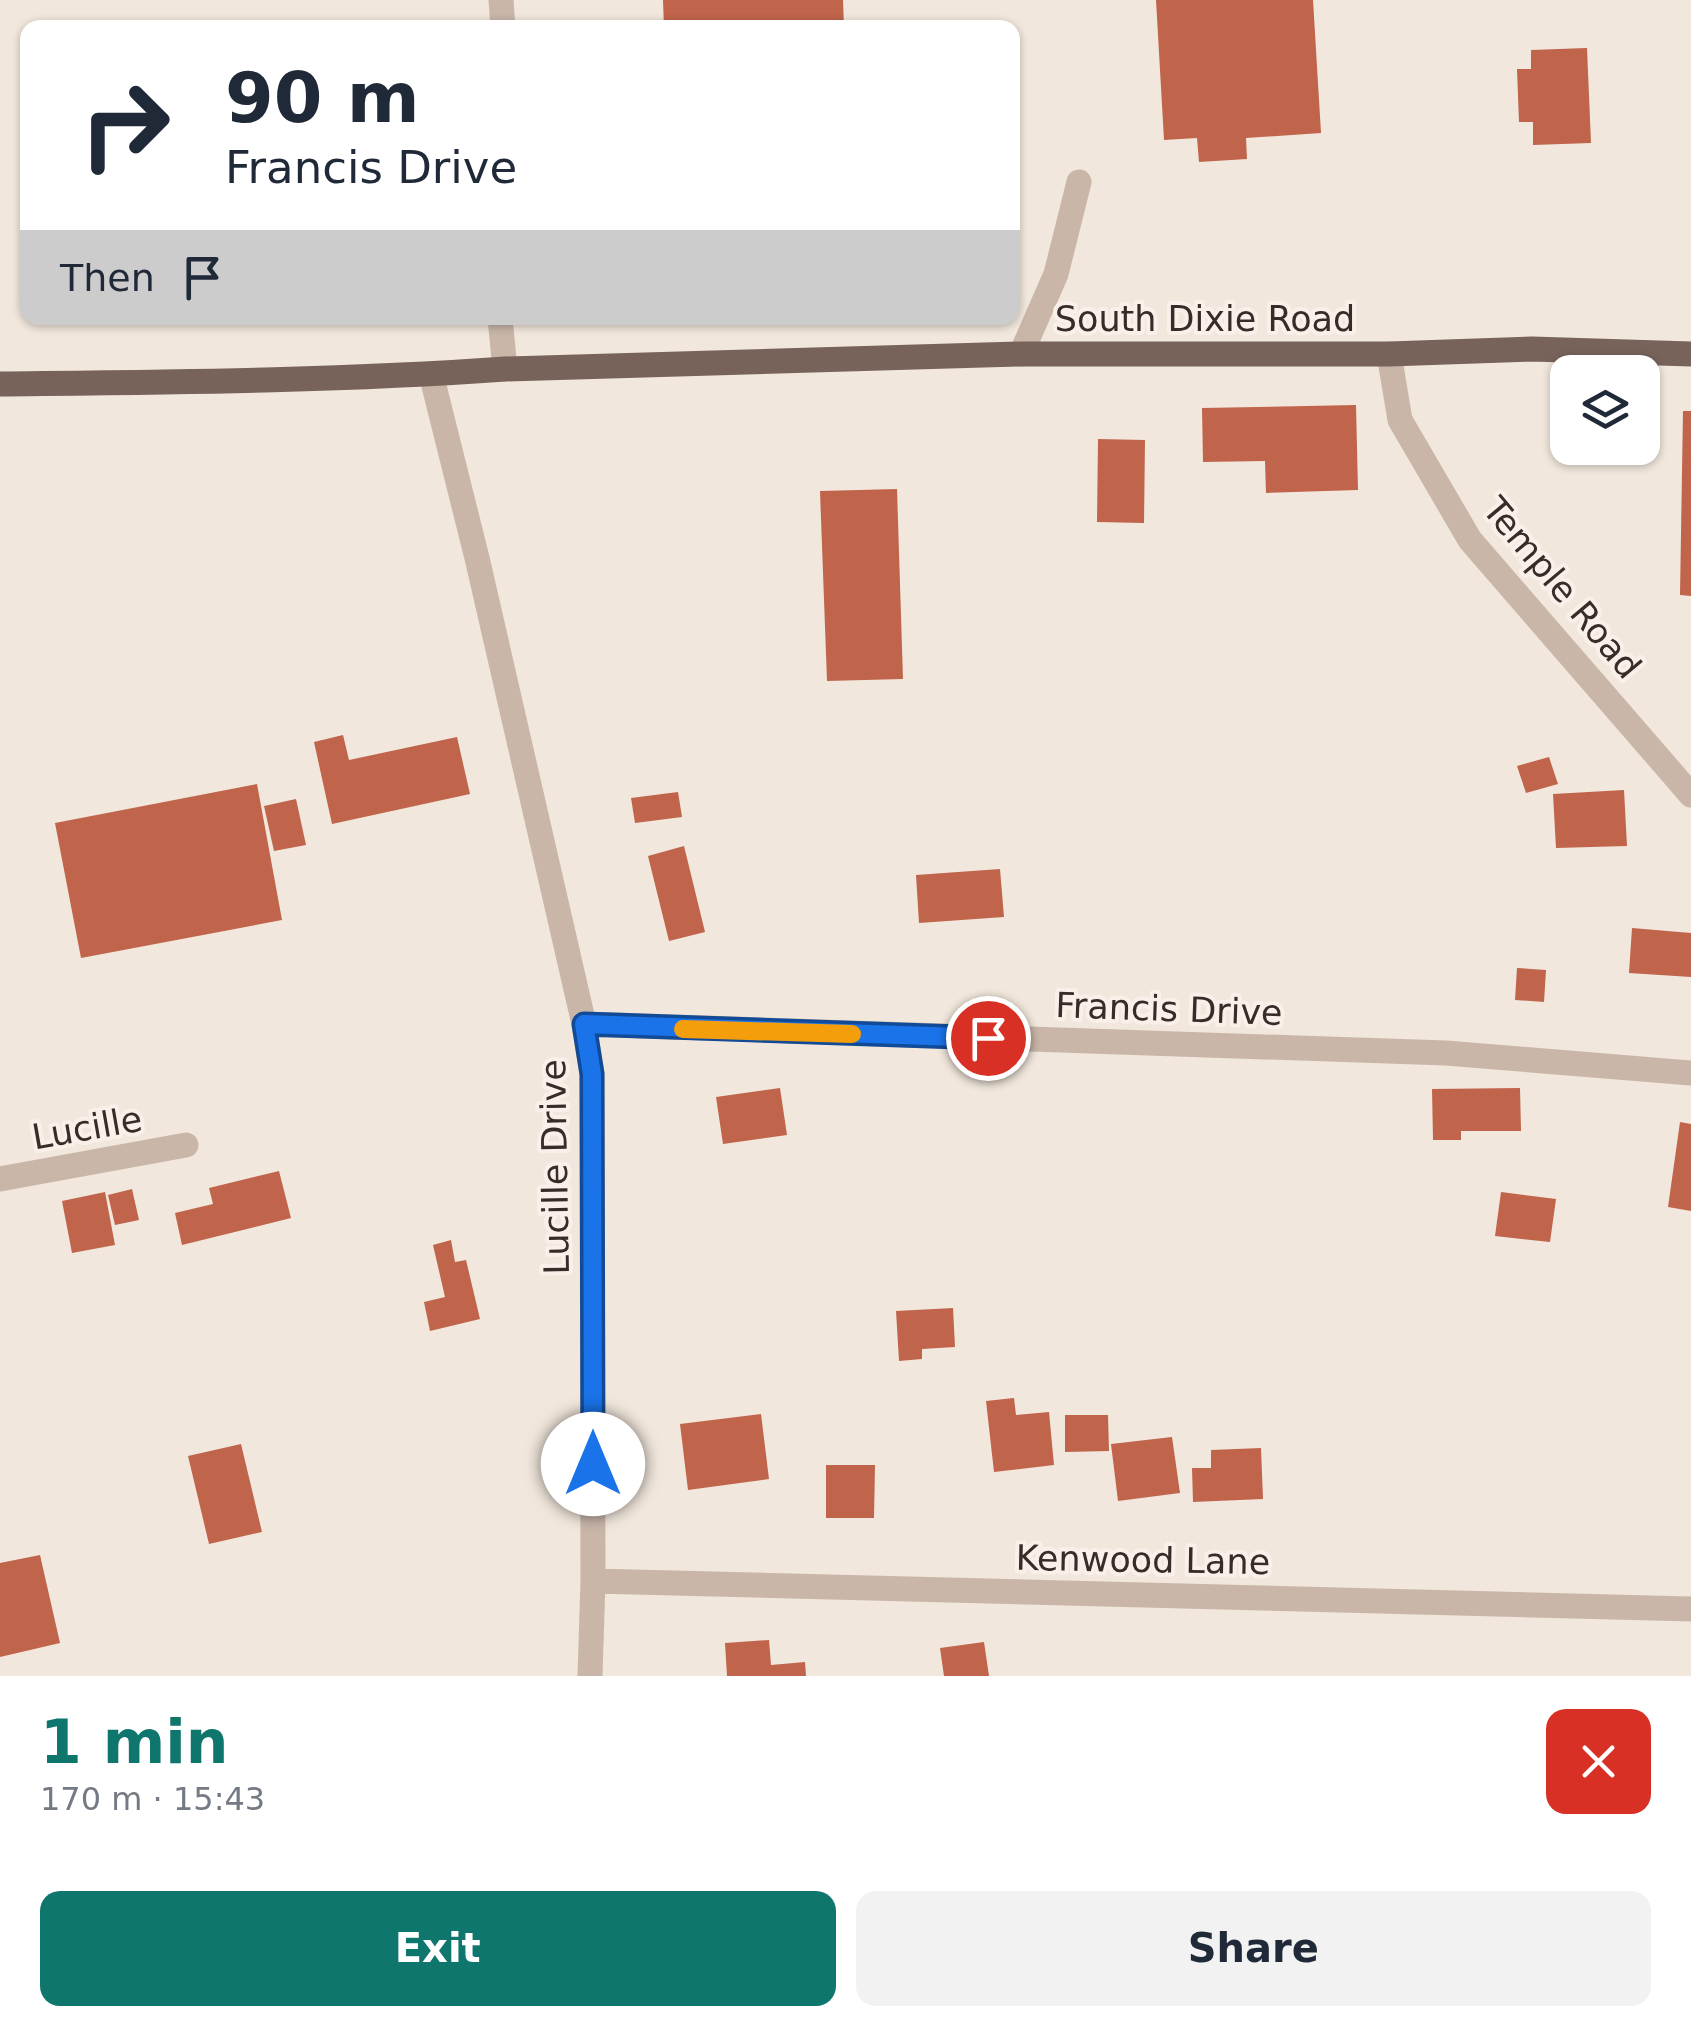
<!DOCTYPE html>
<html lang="en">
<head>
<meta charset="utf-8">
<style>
	:root { --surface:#fff; --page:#f2f2f3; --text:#1f2937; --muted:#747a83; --accent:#0f766e }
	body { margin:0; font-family:"DejaVu Sans",sans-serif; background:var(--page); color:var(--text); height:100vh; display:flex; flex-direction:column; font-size:38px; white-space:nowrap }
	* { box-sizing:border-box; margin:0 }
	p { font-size:32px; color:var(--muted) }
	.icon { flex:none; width:55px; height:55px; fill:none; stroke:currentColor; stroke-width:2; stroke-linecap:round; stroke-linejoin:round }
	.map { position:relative; height:1676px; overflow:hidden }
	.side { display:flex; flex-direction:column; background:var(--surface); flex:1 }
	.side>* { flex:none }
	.guide { position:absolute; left:20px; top:20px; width:1000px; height:305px; border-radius:20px; box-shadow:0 2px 8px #0004; background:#fff; color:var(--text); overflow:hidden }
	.controls { position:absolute; left:1550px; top:355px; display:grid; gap:20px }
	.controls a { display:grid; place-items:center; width:110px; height:110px; border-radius:20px; background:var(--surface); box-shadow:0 2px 8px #0004; font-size:50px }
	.pin { position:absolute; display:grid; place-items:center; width:85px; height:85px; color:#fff; margin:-42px; border:5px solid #fff; border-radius:50%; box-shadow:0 2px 10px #0007 }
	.me { position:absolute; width:110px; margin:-55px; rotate:0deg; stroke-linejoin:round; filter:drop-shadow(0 0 8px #0008) }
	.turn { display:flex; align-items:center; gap:35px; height:210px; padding:0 40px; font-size:45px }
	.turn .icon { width:130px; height:130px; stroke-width:2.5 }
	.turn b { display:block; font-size:70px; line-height:85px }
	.then { display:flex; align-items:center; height:95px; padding:0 40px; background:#0003; gap:20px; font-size:38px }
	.round { display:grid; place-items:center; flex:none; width:105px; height:105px; border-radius:20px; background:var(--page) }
	.summary { display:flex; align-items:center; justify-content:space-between; height:170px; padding:0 40px }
	h1 { font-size:60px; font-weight:700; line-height:75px; color:var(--accent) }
	.cta { display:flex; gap:20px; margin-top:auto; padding:20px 40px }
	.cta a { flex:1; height:115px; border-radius:20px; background:var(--accent); color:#fff; font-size:40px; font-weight:700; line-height:115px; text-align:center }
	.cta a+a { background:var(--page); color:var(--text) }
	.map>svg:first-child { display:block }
	.building { fill:#c0644b }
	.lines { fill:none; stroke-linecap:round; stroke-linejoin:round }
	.minor { stroke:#c9b6a9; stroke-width:25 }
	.primary { stroke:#77635a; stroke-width:25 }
	.route-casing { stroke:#114b97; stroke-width:25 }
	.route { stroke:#1a73e8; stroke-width:18 }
	.slow { stroke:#f59e0b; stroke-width:18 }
	.labels { text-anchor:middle; stroke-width:8; stroke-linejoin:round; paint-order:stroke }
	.street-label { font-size:35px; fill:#362c28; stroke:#f9f1e9 }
</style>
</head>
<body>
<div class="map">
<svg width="1691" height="1676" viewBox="0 0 1691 1676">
	<rect width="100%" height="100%" fill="#f1e7dc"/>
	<path class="building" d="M663,0h180l1,28h-180z
		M1156,0h157l8,133 -75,5 1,21 -48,3 -2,-24 -33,2z
		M1587,48l4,95 -58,2v-23h-14l-2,-53h14v-19z
		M1356,405l2,85 -92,3 -1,-32 -62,1 -1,-54z
		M1683,411h8v185l-11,-1z
		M1098,439l47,1 -1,83 -47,-1z
		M897,489l6,190 -76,2 -7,-190z
		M343,735l6,25 108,-23 13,57 -138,30 -18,-82z
		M1549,757l9,27 -32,9 -9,-27z
		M257,784l25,136 -201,38 -26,-135z
		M1624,790l3,56 -71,2 -3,-54z
		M678,792l4,25 -47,6 -4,-25z
		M296,799l10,46 -32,6 -10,-45z
		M684,846l21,86 -36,9 -21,-85z
		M1000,869l4,48 -85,6 -3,-48z
		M1632,928l59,5v44l-62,-4z
		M1517,968l29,2 -2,32 -29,-2z
		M780,1088l7,47 -64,9 -7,-47z
		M1520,1088l1,43h-60v9h-28l-1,-51z
		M1680,1122l11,2v87l-23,-4z
		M279,1171l12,47 -109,27 -7,-32 38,-9 -4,-16z
		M132,1189l7,31 -24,5 -7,-30z
		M105,1192l10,53 -43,8 -10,-52z
		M1501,1192l55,7 -6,43 -55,-6z
		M451,1240l4,22 11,-2 14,59 -50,12 -6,-29 21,-5 -12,-52z
		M953,1308l2,39 -33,2v10l-23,2 -3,-50z
		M1014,1398l2,17 33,-3 5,53 -60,7 -8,-71z
		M761,1414l8,65 -81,11 -8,-66z
		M1065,1415h43l1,36 -44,1z
		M1172,1437l8,56 -62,8 -7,-57z
		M241,1444l21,88 -53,12 -21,-88z
		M1261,1448l2,51 -70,3 -1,-34h19v-18z
		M826,1465h49l-1,53h-48z
		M40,1555l20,88 -60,14v-94z
		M769,1640l2,25 34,-3 1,14h-79l-2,-33z
		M984,1642l5,34h-45l-4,-28z"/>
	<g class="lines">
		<path class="minor" d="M501,0l2,28
			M500,318l5,51
			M1021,354l35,-80 23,-92
			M1389,354l11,66 70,120 221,255
			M431,374l46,184 107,466 8,50 1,507 -3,95
			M584,1024l862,29 245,20
			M0,1179l186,-34
			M593,1581l1098,28"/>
		<path class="primary" d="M0,384c168,-2 337,-3 505,-15l516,-15h368l143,-5 159,5"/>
	</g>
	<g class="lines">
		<defs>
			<path id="route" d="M593,1464l-1,-390 -8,-50 404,14"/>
		</defs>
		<use href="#route" class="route-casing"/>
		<use href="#route" class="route"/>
		<path class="slow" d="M683,1029l169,5"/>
	</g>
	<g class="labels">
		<g class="street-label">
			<text x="1205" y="331">South Dixie Road</text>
			<text transform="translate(1562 588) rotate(50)" y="12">Temple Road</text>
			<text transform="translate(1169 1009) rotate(2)" y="12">Francis Drive</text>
			<text transform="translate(87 1128) rotate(-10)" y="12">Lucille</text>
			<text transform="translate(555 1167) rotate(-91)" y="12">Lucille Drive</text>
			<text transform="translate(1143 1560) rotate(1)" y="12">Kenwood Lane</text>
		</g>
	</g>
</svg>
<div class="controls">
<a><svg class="icon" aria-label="layers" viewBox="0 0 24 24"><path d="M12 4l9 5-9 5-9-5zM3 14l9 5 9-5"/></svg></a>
</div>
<div class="pin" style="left:988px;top:1038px;background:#d93025"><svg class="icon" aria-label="arrive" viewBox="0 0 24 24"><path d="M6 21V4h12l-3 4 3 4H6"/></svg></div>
<svg class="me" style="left:593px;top:1464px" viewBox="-20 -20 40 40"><circle r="19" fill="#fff"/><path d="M0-13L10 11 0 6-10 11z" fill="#1a73e8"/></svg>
<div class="guide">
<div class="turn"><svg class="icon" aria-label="right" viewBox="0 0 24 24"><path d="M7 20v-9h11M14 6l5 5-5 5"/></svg><div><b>90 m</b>Francis Drive</div></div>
<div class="then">Then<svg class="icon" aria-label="arrive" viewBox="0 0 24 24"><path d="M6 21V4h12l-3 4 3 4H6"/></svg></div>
</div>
</div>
<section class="side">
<div class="summary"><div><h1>1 min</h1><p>170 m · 15:43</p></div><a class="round" style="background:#d93025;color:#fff"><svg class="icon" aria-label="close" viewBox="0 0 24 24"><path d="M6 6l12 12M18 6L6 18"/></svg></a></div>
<div class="cta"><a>Exit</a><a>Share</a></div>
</section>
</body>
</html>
